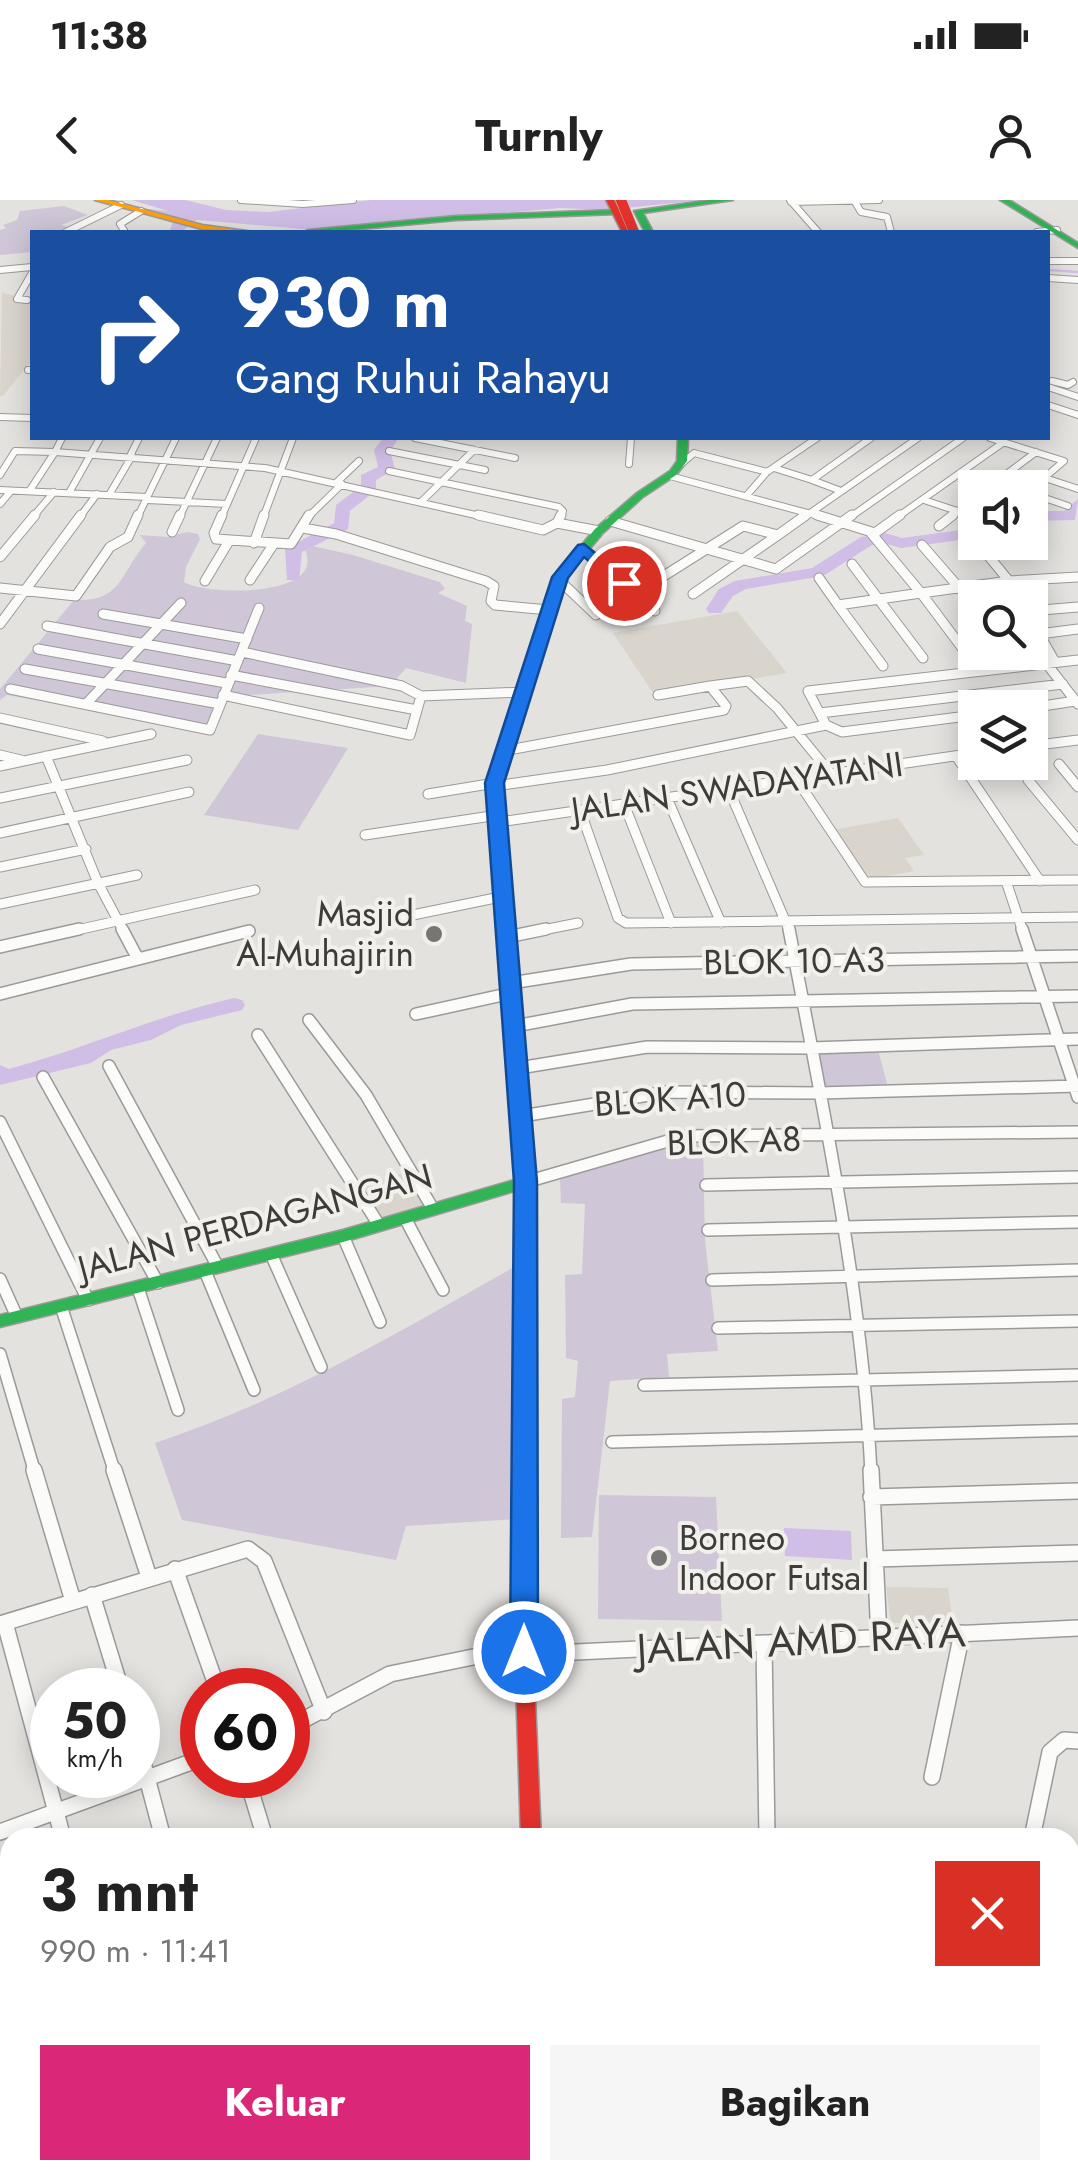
<!DOCTYPE html>
<html lang="id">
<head>
<meta charset="utf-8">
<style>
	:root { --surface:#fff; --page:#f6f6f6; --text:#222; --muted:#767676; --accent:#db2777 }
	body { margin:0; font-family:Jost,sans-serif; background:var(--page); color:var(--text); height:100vh; display:flex; flex-direction:column; font-size:38px; white-space:nowrap }
	* { box-sizing:border-box; margin:0 }
	p { font-size:32px; color:var(--muted) }
	.icon { flex:none; width:55px; height:55px; fill:none; stroke:currentColor; stroke-width:2; stroke-linecap:round; stroke-linejoin:round }
	.map { position:relative; flex:1; overflow:hidden }
	.details { position:absolute; left:0px; top:1628px; width:1080px; height:352px; display:flex; flex-direction:column; background:var(--surface); border-radius:30px 30px 0 0; box-shadow:0 5px 25px #0003 }
	.details>* { flex:none }
	.guide { position:absolute; left:30px; top:30px; width:1020px; height:210px; border-radius:0px; box-shadow:0 5px 25px #0003; background:#1a4fa0; color:#fff; overflow:hidden }
	.buttons { position:absolute; left:958px; top:270px; display:grid; gap:20px }
	.buttons a { display:grid; place-items:center; width:90px; height:90px; border-radius:0px; background:var(--surface); box-shadow:0 5px 25px #0003; font-size:50px }
	.speed { position:absolute; left:30px; top:1468px; display:flex; gap:20px; font-size:50px; font-weight:700; text-align:center }
	.speed>* { display:grid; place-content:center; width:130px; height:130px; border-radius:50%; background:var(--surface); box-shadow:0 5px 25px #0003; line-height:1 }
	.speed small { font-size:25px; font-weight:400 }
	.speed .limit { border:15px solid #d22; background:#fff; color:#111 }
	.pin { position:absolute; display:grid; place-items:center; width:85px; height:85px; color:#fff; margin:-42px; border:5px solid #fff; border-radius:50%; box-shadow:0 2px 10px #0007 }
	.me { position:absolute; width:110px; margin:-55px; rotate:0deg; stroke-linejoin:round; filter:drop-shadow(0 0 8px #0008) }
	.turn { display:flex; align-items:center; gap:35px; height:210px; padding:0 40px; font-size:45px }
	.turn .icon { width:130px; height:130px; stroke-width:2.5 }
	.turn b { display:block; font-size:70px; line-height:85px }
	.round { display:grid; place-items:center; flex:none; width:105px; height:105px; border-radius:0px; background:var(--page) }
	.head { display:flex; align-items:center; justify-content:space-between; height:170px; padding:0 40px }
	h1 { font-size:60px; font-weight:700; line-height:75px }
	.primary-button { display:flex; gap:20px; margin-top:auto; padding:20px 40px }
	.primary-button a { flex:1; height:115px; border-radius:0px; background:var(--accent); color:#fff; font-size:40px; font-weight:700; line-height:115px; text-align:center }
	.primary-button a+a { background:var(--page); color:var(--text) }
	.status { display:flex; justify-content:space-between; align-items:center; height:70px; padding:0 50px; background:var(--surface); direction:ltr }
	.status svg { height:28px; fill:currentColor }
	header { display:flex; justify-content:space-between; align-items:center; height:130px; padding:0 40px; background:var(--surface); font-size:45px; font-weight:700 }
	.map>svg:first-child { display:block }
	.built { fill:#d9d5cd }
	.green { fill:#cfc6d8 }
	.water { fill:#d1bee7 }
	.lines { fill:none; stroke-linecap:round; stroke-linejoin:round }
	.stream-far1 { stroke:#d1bee7; stroke-width:2.5 }
	.stream { stroke:#d1bee7; stroke-width:5 }
	.river { fill:#d1bee7; fill-rule:evenodd }
	.street-far3-casing { stroke:#9c9a99; stroke-width:8 }
	.street-far2-casing { stroke:#9c9a99; stroke-width:11 }
	.street-far1-casing { stroke:#9c9a99; stroke-width:14 }
	.street-casing { stroke:#9c9a99; stroke-width:18 }
	.fast-casing { stroke:#9c9a99; stroke-width:3 }
	.slow-casing { stroke:#9c9a99; stroke-width:3 }
	.jam-casing { stroke:#9c9a99; stroke-width:3 }
	.street-far3 { stroke:#fbfbfa; stroke-width:6 }
	.street-far2 { stroke:#fbfbfa; stroke-width:9 }
	.street-far1 { stroke:#fbfbfa; stroke-width:11 }
	.street { stroke:#fbfbfa; stroke-width:15 }
	.fast { fill:#30b455; fill-rule:evenodd }
	.slow { fill:#ff9f0a; fill-rule:evenodd }
	.jam { fill:#e5322d; fill-rule:evenodd }
	.jam-bridge-casing { stroke:#c0bfbe; stroke-width:11; stroke-linecap:butt }
	.jam-bridge { stroke:#e5322d; stroke-width:10 }
	.route { fill:#1a73e8; stroke:#114b97; stroke-width:2.5 }
	.poi-dot { fill:#777674; stroke:#f2f0eb; stroke-width:4 }
	.labels { text-anchor:middle; stroke-width:8; stroke-linejoin:round; paint-order:stroke }
	.street-label { font-size:35px; fill:#3d3c3a; stroke:#f2f0eb }
	.poi-label { font-size:35px; fill:#3d3c3a; stroke:#f2f0eb; text-anchor:end }
	.near-street-label { font-size:42px; fill:#3d3c3a; stroke:#f2f0eb }
</style>
</head>
<body>
<div class="status"><b>11:38</b><svg viewBox="0 0 49 12"><path d="M0 12V9h3v3zM5 12V6h3v6zM10 12V3h3v9zM15 12V0h3v12zM26 1h20v11H26zM47 4h2v5h-2z"/></svg></div>
<header><svg class="icon" aria-label="back" viewBox="0 0 24 24"><path d="M15 5l-7 7 7 7"/></svg>Turnly<svg class="icon" aria-label="person" viewBox="0 0 24 24"><circle cx="12" cy="8" r="4"/><path d="M4 21q1-7 8-7t8 7"/></svg></header>
<div class="map">
<svg width="1078" height="1979" viewBox="0 0 1078 1979">
	<rect width="100%" height="100%" fill="#e4e2df"/>
	<path class="built" d="M2,93l30,6v61l-29,36h-3z
		M737,411l50,62 -132,23 -42,-63z
		M898,618l26,37 -19,3 9,13 -48,9 -34,-50z
		M403,973l23,34 -44,13 -22,-33z
		M886,1387l62,1 5,35h-62z"/>
	<path class="green" d="M64,6l24,9 -27,10 18,5 -47,2v20l-32,3v-25l6,-2 -3,-3 14,-5 3,-9z
		M187,332l11,2 2,5 -14,28 -2,15c23,14 146,16 120,-34l4,-3 45,10 87,27 5,7 -7,4 29,13 -2,15 7,3 -6,59 -60,-15 -16,18 -171,11 -15,33 -197,-35 -7,5v-11l74,-89c48,2 45,-25 72,-57l-6,-8 28,2z
		M258,534l90,14 -50,82 -94,-15z
		M819,850h59l10,37 -63,1z
		M687,942l16,1 2,98 13,110 -51,3 2,23 -59,4 -18,156 -31,1 1,-139 13,-2 3,-36 -12,-3 -1,-83 17,-1 3,-70 -24,-1 -1,-24z
		M516,1066l2,253 -112,7 -10,34 -214,-40 -27,-77c128,-42 244,-111 361,-177z
		M599,1295l117,2 6,124 -124,-2z"/>
	<path class="water" d="M132,0h53l41,10 42,2 103,-12h333l-98,10 -46,-2 -247,22 -138,-12 -28,-9 21,2z
		M784,1328l67,3 1,29 -67,-4z"/>
	<g class="lines">
		<path class="stream-far1" d="M1048,70l30,2"/>
		<path class="stream" d="M351,1979l23,-9"/>
		<path class="river" d="M195,10l11,3 -25,19h-12l4,-10z
			M383,238h16l-9,12 5,19 -19,11v10l-26,21 -2,18 -46,23 -3,28h-12l-2,-31 49,-26 2,-18 25,-19v-11l17,-8 -4,-17z
			M1078,299l-3,21 -45,1v-10h34z
			M975,328v10l-74,10 -17,-5 -12,2 -49,31 -77,13 -13,7 -12,17h-12l-3,-4 13,-20 16,-8 77,-13 49,-31 24,-4 17,5z
			M234,798l8,2 3,5 -3,5 -61,15 -30,15 -40,10 -20,13 -91,22v-20l9,4c77,-21 147,-53 225,-71z"/>
		<defs>
			<path id="street-far3" d="M241,0l62,4 50,-4
				M790,0l28,32
				M791,2l88,-2
				M855,2l6,10 26,5 4,15
				M66,32l55,-27
				M125,32l-5,-8 21,-13
				M1037,32l20,-2
				M1048,61h30
				M0,70l32,-3
				M1048,78l30,2
				M27,100l-10,-1 15,-26
				M28,170h4
				M1052,181l16,4 5,-3
				M1048,187l30,10
				M1048,205l30,10
				M0,217l32,1
				M62,238l-7,14 210,16 224,50
				M415,238l100,20
				M990,238l74,23 -34,29
				M389,251l96,19
				M130,256l9,-18
				M629,264l2,-26
				M680,265l14,-12 73,19
				M774,268l38,12 59,-42
				M389,271l170,36 4,4 -3,7
				M0,275l15,-24 40,1 -25,38
				M670,276l156,42
				M1045,278l33,11
				M812,280l29,11
				M336,283l23,-22
				M988,288l48,-36
				M0,290l147,7
				M69,293l31,-55
				M1030,293l38,13
				M109,295l23,-39
				M747,295l20,-23 50,-34
				M148,300l79,4
				M924,300l51,17
				M421,302l53,-52
				M0,304l11,-13
				M32,318l22,-26
				M79,318l18,-24
				M137,318l39,-80
				M179,318l38,-80
				M221,318l35,-80
				M263,318l30,-80
				M307,318l35,-34
				M803,318l115,-80
				M849,318l114,-80
				M896,318l108,-76
				M949,318l26,-20"/>
			<path id="street-far2" d="M222,315l-8,18 2,6 75,5 18,-29
				M478,315l65,15 14,-7 42,8
				M817,315l58,18 25,-18
				M970,315l5,2
				M610,321l166,48 76,-54
				M557,323l4,-8
				M939,326l14,-11
				M303,328l33,6 150,47 8,5 -3,15 4,4 54,5
				M172,332l8,-17
				M871,333l50,60 88,-12 69,-4
				M977,342l32,39
				M254,343l10,-28
				M922,345l53,61
				M584,349l71,62
				M0,357l35,-42
				M852,364l71,94
				M819,378l19,27
				M659,379l84,-53 35,9 28,-20
				M250,380l23,-35
				M559,380l37,35
				M205,381l24,-40
				M0,388l76,8 34,-49 18,-10 10,-22
				M693,394l85,-59
				M1030,411l48,-4
				M103,414l144,25
				M0,424l81,-109
				M47,426l191,35
				M38,449l188,34
				M242,452l160,34 19,10
				M1055,462l-16,-28 39,-5
				M1046,463l32,41
				M883,466l-45,-61 83,-12 45,60
				M25,469l195,35
				M231,475l186,35
				M10,489l200,41 49,-122
				M223,495l187,40 11,-39 104,-4
				M658,495l52,-9
				M86,504l95,-101
				M1030,508l45,-7
				M820,513l243,-29
				M0,518l103,23
				M826,525l-18,-34 270,-31
				M826,525l16,7 133,-17
				M1030,546l48,-6
				M503,551l221,-41 2,-4 -16,-20 38,-5 29,27 55,67
				M0,555l21,5
				M46,556l52,127 26,49
				M956,556l84,125
				M1059,564l19,23
				M0,566l151,-32
				M797,580l68,102 213,-2
				M1028,580l50,60
				M495,586l112,-16 219,-45
				M428,594l67,-11
				M732,597l58,135
				M0,598l187,-38
				M667,598l54,125
				M624,604l47,119
				M580,610l38,108 8,5 452,-6
				M499,622l476,-69
				M0,633l189,-41
				M365,635l133,-20
				M0,667l86,-18
				M1006,681l17,51
				M0,704l137,-29
				M403,717l102,-21
				M68,732l187,-42
				M533,732l45,-9"/>
			<path id="street-far1" d="M122,729l16,30
				M789,729c34,180 73,361 82,544
				M1022,729l56,168
				M507,737l39,-8
				M0,747l79,-18
				M511,783l120,-19 447,-8
				M0,794l249,-63
				M416,814l96,-21
				M309,820l57,75 67,114
				M515,826l117,-22 446,-8
				M258,835l121,190
				M109,866l109,201
				M519,868l128,-21 164,1 267,-9
				M43,877l115,206
				M522,916l145,-24 152,1 259,-7
				M0,922l88,178
				M526,982l159,-46 393,-4
				M706,985l372,-8
				M405,1018l38,72
				M708,1030l370,-8
				M343,1036l37,86
				M271,1054l50,113
				M205,1071l49,119
				M0,1079l17,38
				M712,1080l366,-10
				M138,1088l40,122
				M61,1106l54,167
				M718,1128l360,-7
				M0,1154l35,119
				M644,1185l434,-10
				M612,1242l466,-12"/>
			<path id="street" d="M34,1270l39,131
				M114,1270l35,107
				M871,1270l8,167
				M871,1297l207,-6
				M875,1359l203,-6
				M175,1369l43,121
				M92,1395l29,95
				M5,1423l58,215
				M0,1424l248,-75 16,12 60,151
				M764,1443l3,195
				M288,1528l102,-54 83,-17 605,-29
				M138,1544l25,94
				M246,1575l19,63
				M932,1577l30,-144
				M0,1632l202,-74
				M1032,1638l18,-86 14,-12 14,1
				M1070,1790l8,-33
				M0,1796l10,24
				M87,1970l3,9
				M771,1970v9
				M405,1979l1,-9
				M1024,1979l3,-9"/>
			<path id="fast" d="M710,0h23l-90,13 10,19h-8l-11,-21z
				M1000,0h9l69,43v5z
				M614,10l3,4 -161,6 -128,12h-24l4,-2 148,-14z
				M678,238h10l-1,23 -11,14 -33,22 -40,36 -38,45 -64,205 32,399 1,48 -3,4h-10l-3,-4v-40l-175,52 -343,85v-12l343,-85 175,-51 -29,-396 66,-206 40,-48 42,-36 33,-22 7,-10z
				M526,1970h22v9h-22z"/>
			<path id="slow" d="M95,0h13l94,25 52,7 -52,-3z"/>
			<path id="jam" d="M606,0h8l16,32h-8z
				M526,1024l8,6 -1,422 8,186h-20l-6,-186 3,-422z"/>
		</defs>
		<use href="#street-far3" class="street-far3-casing"/>
		<use href="#street-far2" class="street-far2-casing"/>
		<use href="#street-far1" class="street-far1-casing"/>
		<use href="#street" class="street-casing"/>
		<use href="#fast" class="fast-casing"/>
		<use href="#slow" class="slow-casing"/>
		<use href="#jam" class="jam-casing"/>
		<use href="#street-far3" class="street-far3"/>
		<use href="#street-far2" class="street-far2"/>
		<use href="#street-far1" class="street-far1"/>
		<use href="#street" class="street"/>
		<use href="#fast" class="fast"/>
		<use href="#slow" class="slow"/>
		<use href="#jam" class="jam"/>
		<defs>
			<path id="jam-bridge" d="M621,0l13,32"/>
		</defs>
		<use href="#jam-bridge" class="jam-bridge-casing"/>
		<use href="#jam-bridge" class="jam-bridge"/>
	</g>
	<path class="route" d="M584,344l48,39 -13,3 -35,-29 -16,21 -64,205 33,399 1,470 -4,9 -10,4 -10,-4 -4,-9 4,-470 -29,-399 67,-206 26,-32z"/>
	<g class="poi-dot">
		<circle cx="434" cy="734" r="10"/>
		<circle cx="659" cy="1358" r="10"/>
	</g>
	<g class="labels">
		<g class="street-label">
			<text transform="translate(737 587) rotate(-8)" y="12">JALAN SWADAYATANI</text>
			<text transform="translate(794 761) rotate(-1)" y="12">BLOK 10 A3</text>
			<text transform="translate(670 899) rotate(-4)" y="12">BLOK A10</text>
			<text transform="translate(734 941) rotate(-2)" y="12">BLOK A8</text>
			<text transform="translate(255 1022) rotate(-15)" y="12">JALAN PERDAGANGAN</text>
		</g>
		<g class="poi-label">
			<text x="414" y="726">Masjid<tspan x="414" dy="40">Al-Muhajirin</tspan></text>
			<text x="679" y="1350" text-anchor="start">Borneo<tspan x="679" dy="40">Indoor Futsal</tspan></text>
		</g>
		<g class="near-street-label">
			<text transform="translate(801 1440) rotate(-3)" y="15">JALAN AMD RAYA</text>
		</g>
	</g>
</svg>
<div class="buttons">
<a><svg class="icon" aria-label="sound" viewBox="0 0 24 24"><path d="M4 9h4l5-4v14l-5-4H4zM17 9q2 3 0 6"/></svg></a>
<a><svg class="icon" aria-label="search" viewBox="0 0 24 24"><circle cx="10" cy="10" r="6"/><path d="M15 15l6 6"/></svg></a>
<a><svg class="icon" aria-label="layers" viewBox="0 0 24 24"><path d="M12 4l9 5-9 5-9-5zM3 14l9 5 9-5"/></svg></a>
</div>
<div class="speed"><div>50<small>km/h</small></div><div class="limit">60</div></div>
<div class="pin" style="left:624px;top:383px;background:#d93025"><svg class="icon" aria-label="arrive" viewBox="0 0 24 24"><path d="M6 21V4h12l-3 4 3 4H6"/></svg></div>
<svg class="me" style="left:524px;top:1452px" viewBox="-20 -20 40 40"><circle r="17" fill="#1a73e8" stroke="#fff" stroke-width="3"/><path d="M0-11L8 9 0 5-8 9z" fill="#fff"/></svg>
<div class="guide">
<div class="turn"><svg class="icon" aria-label="right" viewBox="0 0 24 24"><path d="M7 20v-9h11M14 6l5 5-5 5"/></svg><div><b>930 m</b>Gang Ruhui Rahayu</div></div>
</div>
<section class="details">
<div class="head"><div><h1>3 mnt</h1><p>990 m · 11:41</p></div><a class="round" style="background:#d93025;color:#fff"><svg class="icon" aria-label="close" viewBox="0 0 24 24"><path d="M6 6l12 12M18 6L6 18"/></svg></a></div>
<div class="primary-button"><a>Keluar</a><a>Bagikan</a></div>
</section>
</div>
</body>
</html>
